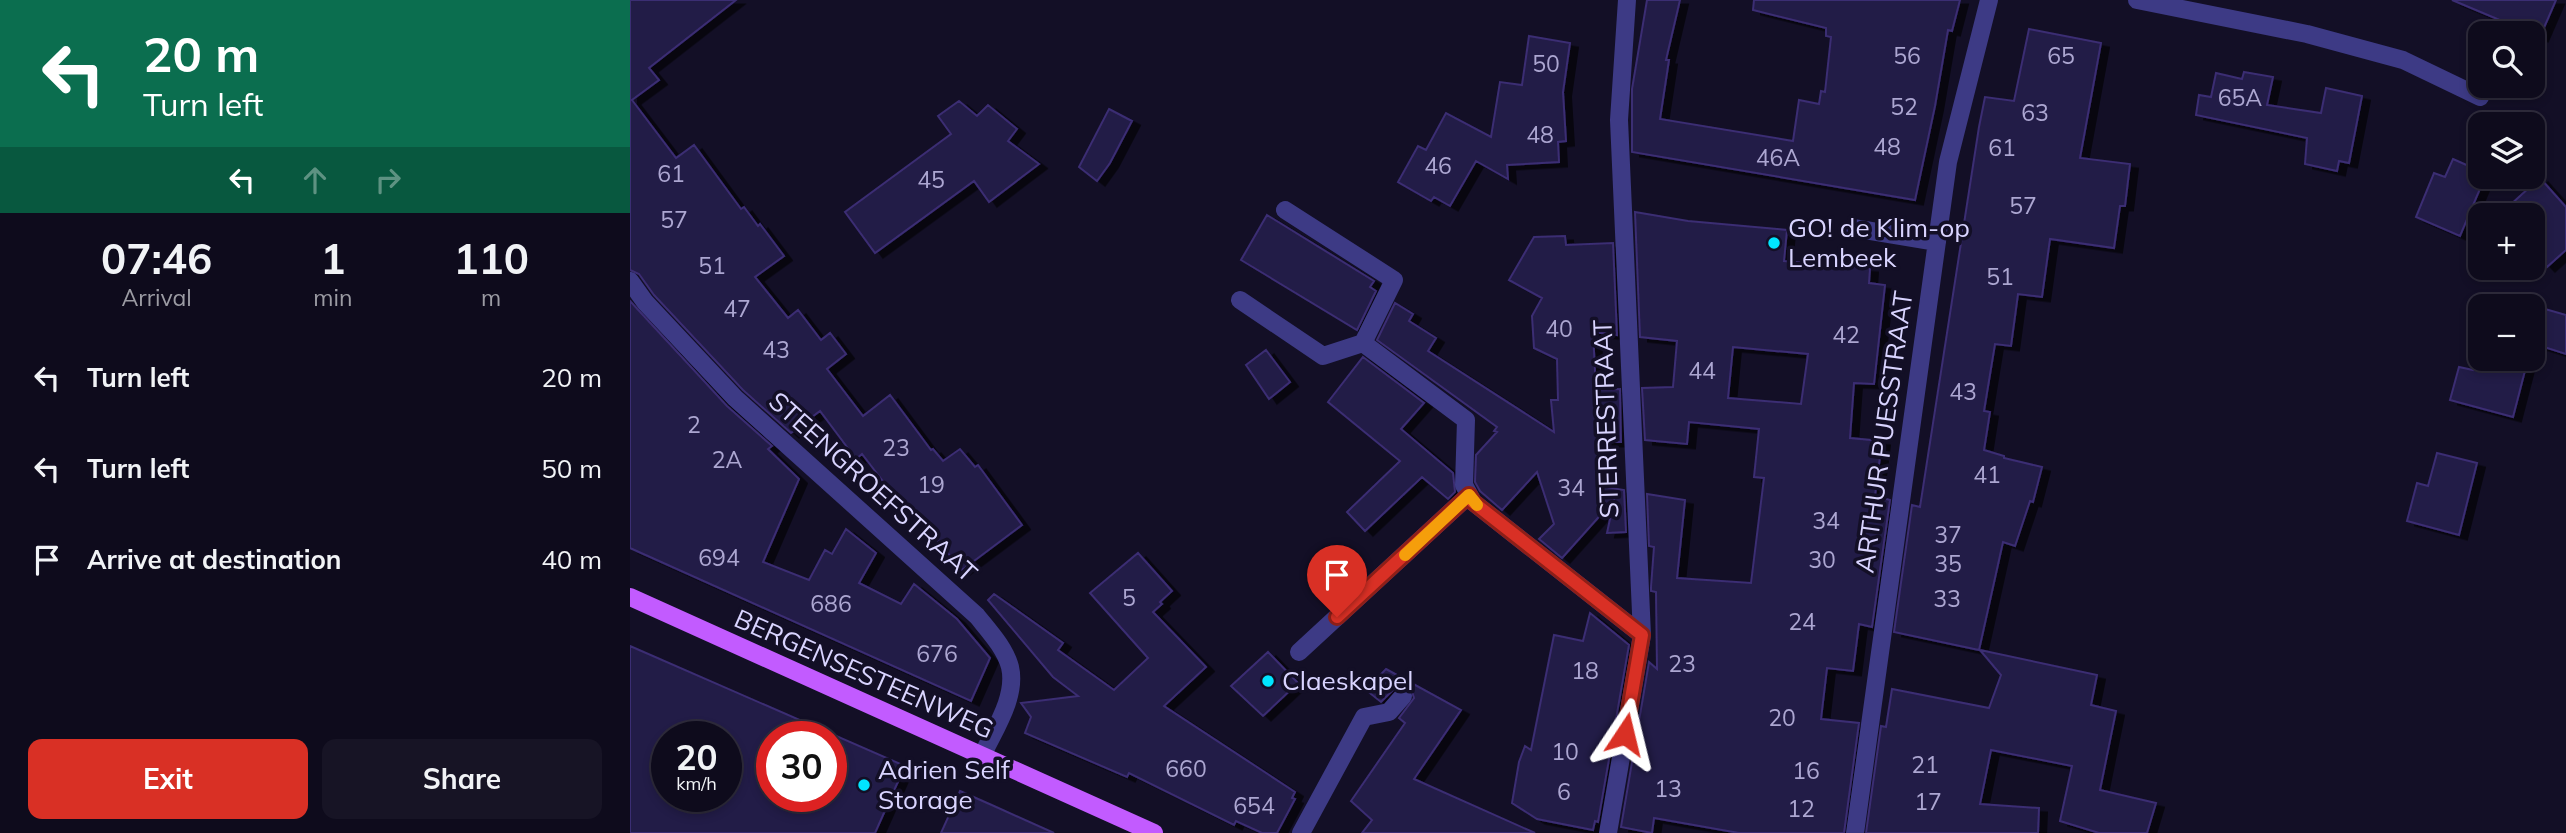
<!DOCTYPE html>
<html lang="en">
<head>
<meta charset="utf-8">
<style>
	:root { --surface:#0e0b1c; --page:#171425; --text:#f1f3f6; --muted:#9b9ba3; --line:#2e2b3b; --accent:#d93025 }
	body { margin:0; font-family:Mulish,sans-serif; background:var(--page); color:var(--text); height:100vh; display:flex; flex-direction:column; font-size:26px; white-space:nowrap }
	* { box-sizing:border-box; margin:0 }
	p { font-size:23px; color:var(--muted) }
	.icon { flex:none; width:38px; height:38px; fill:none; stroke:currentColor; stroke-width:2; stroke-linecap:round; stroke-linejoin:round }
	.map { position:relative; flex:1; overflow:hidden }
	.side { display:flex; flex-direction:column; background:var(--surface); width:630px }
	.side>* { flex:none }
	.top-card { background:#0b6e4f; color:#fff; overflow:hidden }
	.controls { position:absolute; left:1838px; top:21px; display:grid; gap:14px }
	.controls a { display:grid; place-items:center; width:77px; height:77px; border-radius:14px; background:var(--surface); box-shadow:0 4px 10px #0003,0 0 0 2px var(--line); font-size:35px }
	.speed { position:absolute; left:21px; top:721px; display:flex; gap:14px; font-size:35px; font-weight:700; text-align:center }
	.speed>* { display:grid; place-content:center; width:91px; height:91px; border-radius:50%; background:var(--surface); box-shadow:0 4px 10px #0003,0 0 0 2px var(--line); line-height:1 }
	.speed small { font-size:18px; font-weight:400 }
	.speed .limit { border:10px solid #d22; background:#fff; color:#111 }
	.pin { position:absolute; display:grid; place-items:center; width:60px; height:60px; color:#fff; margin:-72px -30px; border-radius:50% 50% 50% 0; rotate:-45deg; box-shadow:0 0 7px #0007 }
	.pin .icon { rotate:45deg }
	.me { position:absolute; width:77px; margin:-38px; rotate:10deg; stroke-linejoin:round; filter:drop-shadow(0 0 5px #0008) }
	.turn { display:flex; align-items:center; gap:24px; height:147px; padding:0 28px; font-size:32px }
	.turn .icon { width:91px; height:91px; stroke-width:2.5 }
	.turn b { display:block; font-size:49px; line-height:60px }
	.lanes { display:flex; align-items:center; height:66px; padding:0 28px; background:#0003; justify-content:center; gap:35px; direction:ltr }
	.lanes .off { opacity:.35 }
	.eta { display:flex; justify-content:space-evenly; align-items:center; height:119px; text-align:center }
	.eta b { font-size:42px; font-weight:700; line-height:49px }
	.button { display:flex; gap:14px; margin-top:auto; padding:14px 28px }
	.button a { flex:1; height:80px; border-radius:14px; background:var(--accent); color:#fff; font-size:28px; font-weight:700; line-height:80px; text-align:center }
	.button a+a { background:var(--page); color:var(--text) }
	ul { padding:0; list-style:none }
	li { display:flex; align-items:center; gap:21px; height:91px; padding:0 28px }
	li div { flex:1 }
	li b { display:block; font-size:26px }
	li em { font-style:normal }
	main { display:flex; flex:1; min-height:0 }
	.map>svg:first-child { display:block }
	.building { fill:#241b47; stroke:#3b2d73; stroke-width:2; fill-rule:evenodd; filter:url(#shadow) }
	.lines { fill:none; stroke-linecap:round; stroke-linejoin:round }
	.minor { stroke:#3d3a85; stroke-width:18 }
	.major { stroke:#c25bff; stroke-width:18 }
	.route-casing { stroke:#8d1f18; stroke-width:18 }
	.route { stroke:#d93025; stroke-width:12 }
	.slow { stroke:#f59e0b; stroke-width:12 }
	.poi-dot { fill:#00e5ff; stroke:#130f26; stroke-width:2.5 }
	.labels { text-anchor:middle; stroke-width:7; stroke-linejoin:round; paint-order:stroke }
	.number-label { font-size:23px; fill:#aca6d1 }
	.poi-label { font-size:26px; fill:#d9d4ff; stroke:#130f26; text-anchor:start }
	.street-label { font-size:26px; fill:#d9d4ff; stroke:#130f26 }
</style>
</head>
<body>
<main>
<section class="side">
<div class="top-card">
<div class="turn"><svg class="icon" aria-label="left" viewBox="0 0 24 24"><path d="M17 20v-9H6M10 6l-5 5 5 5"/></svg><div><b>20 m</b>Turn left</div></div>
<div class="lanes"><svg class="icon" aria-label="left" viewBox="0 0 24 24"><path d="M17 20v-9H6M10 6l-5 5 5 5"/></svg><svg class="icon off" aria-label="ahead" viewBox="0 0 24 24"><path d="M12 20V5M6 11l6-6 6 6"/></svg><svg class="icon off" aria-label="right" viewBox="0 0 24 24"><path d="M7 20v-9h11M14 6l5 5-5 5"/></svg></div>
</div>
<div class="eta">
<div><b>07:46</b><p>Arrival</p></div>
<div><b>1</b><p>min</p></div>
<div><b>110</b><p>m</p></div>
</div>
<ul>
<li><svg class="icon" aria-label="left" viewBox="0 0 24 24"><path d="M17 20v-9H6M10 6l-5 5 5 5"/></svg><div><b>Turn left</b></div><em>20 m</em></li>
<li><svg class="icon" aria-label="left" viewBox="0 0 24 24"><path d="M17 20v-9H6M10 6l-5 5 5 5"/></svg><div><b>Turn left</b></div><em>50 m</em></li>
<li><svg class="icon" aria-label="arrive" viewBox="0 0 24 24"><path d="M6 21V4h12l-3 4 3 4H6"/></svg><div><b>Arrive at destination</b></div><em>40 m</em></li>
</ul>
<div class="button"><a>Exit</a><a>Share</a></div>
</section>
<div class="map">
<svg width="1936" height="833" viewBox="0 0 1936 833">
	<defs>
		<filter id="shadow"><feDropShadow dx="8" dy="4.5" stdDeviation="0" flood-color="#0009"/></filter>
	</defs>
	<rect width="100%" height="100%" fill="#130f26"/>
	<path class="building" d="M0,0h106l-87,68 10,12 -27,20 44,58 18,-13 47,64 3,-2 14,19 2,-2 24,32 -29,21 33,41 10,-8 23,30 9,-7 16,21 -19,15 36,47 27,-21 41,55 2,-1 10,12 17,-12 15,18 3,-2 44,60 -60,45 -64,-76 -3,3 -33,-43 -6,5 -36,-48 -29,22 -48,-43 -89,-95 -15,-21 -9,-4z
		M1017,0h33l-14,60h3l-9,59 133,22 6,-41 20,4 2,-13 4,1 6,-55 -5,-1v-8l-73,-18 1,-10h206l-8,31 -4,-1 -13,76 -20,94 -283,-48v-63z
		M1822,0h104l-16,37z
		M1399,29l72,14 -21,115 50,6 -5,42h-5l-6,42 -64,-9 -8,58 -24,-3 -7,52 -16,-2 -11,67 6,1 -6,38 20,6v2l38,9 -9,35 -3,-1 -15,45 -12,-4 -24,108 -85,-18 18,-127 8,2 59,-380 6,-30 29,4z
		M899,36l41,7 -7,49 3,49 -8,1 1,20 -52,3 1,14 -32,-18 -26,45 -16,-9 -3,4 -33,-19 20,-36 8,4 20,-37 45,24 9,-55 22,3z
		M1614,72l29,5 -6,28 54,8 5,-25 36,8 -13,67 -10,-2 -2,10 -32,-7 2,-26 -111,-23 3,-20 12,2 5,-24 26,6z
		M329,101l18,15 11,-11 29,24 -9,12 31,23 -50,38 -15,-21 -99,72 -30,-41 106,-78 -13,-18z
		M479,109l23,12 -22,42 -13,18 -18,-14z
		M1823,159l27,12v6h5l-25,59 -44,-19 18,-44 11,4z
		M1910,178l26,29v43l-19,17 -15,-16v-36h-33z
		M1005,212l53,9 99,9 -3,31 86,7 -1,15 16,2 -11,99 -20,-1 -4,55 32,3 -7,55 15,4 -18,127 -13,-3 -6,47 -26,-3 -6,51 38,4 -15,110h-105l-85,-15 -2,15 -31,-6 28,-165 8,7 -1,-77 -5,-1v-4l3,-40 -5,-1 -2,-52 38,6 -8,78 74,5 13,-105 -10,-1 5,-48 -70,-7 -2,22 -42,-4 -3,-52 31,-1 4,-46 -37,-4zM1103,347l75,7 -7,50 -73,-6z
		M637,215l107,66 -4,6 6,4 -19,39 -116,-70z
		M935,236l1,9 47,-2 4,92 -24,-3 3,58 24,-1 1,53h-22l1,44 24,4 2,42 -19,1 7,-33 -52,58 -23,-19 15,-15 -17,-52 -35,38 -22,-19 -5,-9 1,-27 21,-23 -3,-1 3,-4 -120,-87 18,-37 18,11 -4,7 27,17 -8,13 126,81 -3,-32h7l-1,-41 -23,-11 -2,-32 10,-18 -33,-18 25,-43z
		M0,301l97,105 45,40 -4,3 31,30 -36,83 46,18 16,-30 7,4 14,-25 30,24 -17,30 42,21 13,-20 43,35 33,39 -19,43 -341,-153z
		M1915,309l21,6v39l-31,-10z
		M636,350l24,32 -21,17 -23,-34z
		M733,357l61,46 -23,26 52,44 2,19 -7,7 -26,-22 -57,54 -18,-19 53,-51 -72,-59z
		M1846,359h52l-15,58 -63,-17 9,-33 14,3z
		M1807,453l40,10 -18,72 -52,-14 10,-38 11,3z
		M508,553l34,38 -12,11 2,2 -9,8 53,55 -42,39 131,86 -3,6 3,1 -18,34h-15l-26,-12 -2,4 -105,-52 -2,4 -102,-44 6,-16 -10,-14 57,-7 -25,-19 -65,-77 6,-6 69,49 -5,7 56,40 34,-32 -58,-65z
		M960,613l39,32 -31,177 -3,-1 -2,9 -56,-11 -25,-16 7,-41 6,-16 6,4 23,-115 29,6z
		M0,646l275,120 -30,67h-245zM37,737h59v59h-59zM142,737h59v59h-59z
		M1350,650l117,25 -6,30 25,6 -16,79 56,13 -9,30h-48l-39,-12 12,-55 -81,-16 -11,54 59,4 -1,25h-172l15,-107 5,1 6,-38 97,19 12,-33z
		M638,652l30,31 -35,33 -32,-30z
		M756,669l75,41 -47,69 121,54h-173l10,-13 -21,-19 54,-78 -6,-5 15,-20 -3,-10 -6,-3 -10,3 -14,14 -15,-12z
		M330,791l34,15 60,27h-113z"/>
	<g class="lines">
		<path class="minor" d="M1507,0l170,34 96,26 77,37
			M655,210l109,70 -31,63 103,77 -2,65 9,17 169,133
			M1223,228l84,14
			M0,281l15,21 90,96 242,218c12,15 28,32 33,51 7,30 -16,63 -28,89
			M610,300l83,56 40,-13
			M669,652l170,-157
			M671,833l63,-116 25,-5 14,-16
			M978,833l34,-198 -23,-515 8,-120
			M1225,833l93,-671 41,-162"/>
		<path class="major" d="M0,597l524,236"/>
	</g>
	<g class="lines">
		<defs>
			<path id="route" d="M707,617l132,-122 4,7 169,133 -17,99"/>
		</defs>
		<use href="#route" class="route-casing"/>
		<use href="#route" class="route"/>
		<path class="slow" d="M775,555l64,-60 8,10"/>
	</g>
	<g class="poi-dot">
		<circle cx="1144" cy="243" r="7"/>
		<circle cx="638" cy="681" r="7"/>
		<circle cx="234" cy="785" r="7"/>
	</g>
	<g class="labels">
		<g class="number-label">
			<text x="1277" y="64">56</text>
			<text x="1431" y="64">65</text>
			<text x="916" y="72">50</text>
			<text x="1610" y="106">65A</text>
			<text x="1274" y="115">52</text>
			<text x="1405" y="121">63</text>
			<text x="910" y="143">48</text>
			<text x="1257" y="155">48</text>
			<text x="1372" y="156">61</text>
			<text x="1148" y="166">46A</text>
			<text x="808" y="174">46</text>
			<text x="41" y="182">61</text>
			<text x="301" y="188">45</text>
			<text x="1393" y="214">57</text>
			<text x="44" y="228">57</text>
			<text x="82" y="274">51</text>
			<text x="1370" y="285">51</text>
			<text x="107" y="317">47</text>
			<text x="929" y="337">40</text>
			<text x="1216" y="343">42</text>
			<text x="146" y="358">43</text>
			<text x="1072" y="379">44</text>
			<text x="1333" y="400">43</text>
			<text x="64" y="433">2</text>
			<text x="266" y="456">23</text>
			<text x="97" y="468">2A</text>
			<text x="1357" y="483">41</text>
			<text x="301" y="493">19</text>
			<text x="941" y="496">34</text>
			<text x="1196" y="529">34</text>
			<text x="1318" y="543">37</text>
			<text x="89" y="566">694</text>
			<text x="1192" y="568">30</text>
			<text x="1318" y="572">35</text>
			<text x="499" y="606">5</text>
			<text x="1317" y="607">33</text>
			<text x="201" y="612">686</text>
			<text x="1172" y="630">24</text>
			<text x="307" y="662">676</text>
			<text x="1052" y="672">23</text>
			<text x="955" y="679">18</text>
			<text x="1152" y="726">20</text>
			<text x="935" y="760">10</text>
			<text x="1295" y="773">21</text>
			<text x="556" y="777">660</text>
			<text x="1176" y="779">16</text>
			<text x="1038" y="797">13</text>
			<text x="934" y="800">6</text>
			<text x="1298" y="810">17</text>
			<text x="624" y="814">654</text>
			<text x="1171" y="817">12</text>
		</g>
		<g class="poi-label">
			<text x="1158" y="237">GO! de Klim-op<tspan x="1158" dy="30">Lembeek</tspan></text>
			<text x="652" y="690">Claeskapel</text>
			<text x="248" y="779">Adrien Self<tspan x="248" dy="30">Storage</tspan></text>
		</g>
		<g class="street-label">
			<text transform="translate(976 419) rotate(-92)" y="9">STERRESTRAAT</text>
			<text transform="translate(1254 432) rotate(-82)" y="9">ARTHUR PUESSTRAAT</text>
			<text transform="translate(243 487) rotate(42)" y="9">STEENGROEFSTRAAT</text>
			<text transform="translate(234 674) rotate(24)" y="9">BERGENSESTEENWEG</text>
		</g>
	</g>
</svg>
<div class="controls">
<a><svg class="icon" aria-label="search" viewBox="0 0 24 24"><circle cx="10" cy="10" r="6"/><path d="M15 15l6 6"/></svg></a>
<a><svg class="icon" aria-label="layers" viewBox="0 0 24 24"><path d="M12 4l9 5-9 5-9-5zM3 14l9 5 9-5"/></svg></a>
<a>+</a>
<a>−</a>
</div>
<div class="speed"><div>20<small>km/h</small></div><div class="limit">30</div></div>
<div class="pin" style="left:707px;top:617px;background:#d93025"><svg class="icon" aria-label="arrive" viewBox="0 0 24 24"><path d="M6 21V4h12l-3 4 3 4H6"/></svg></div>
<svg class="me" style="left:995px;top:734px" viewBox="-20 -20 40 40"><path d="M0-17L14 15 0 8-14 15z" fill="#d93025" stroke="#fff" stroke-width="4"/></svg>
</div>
</main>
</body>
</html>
